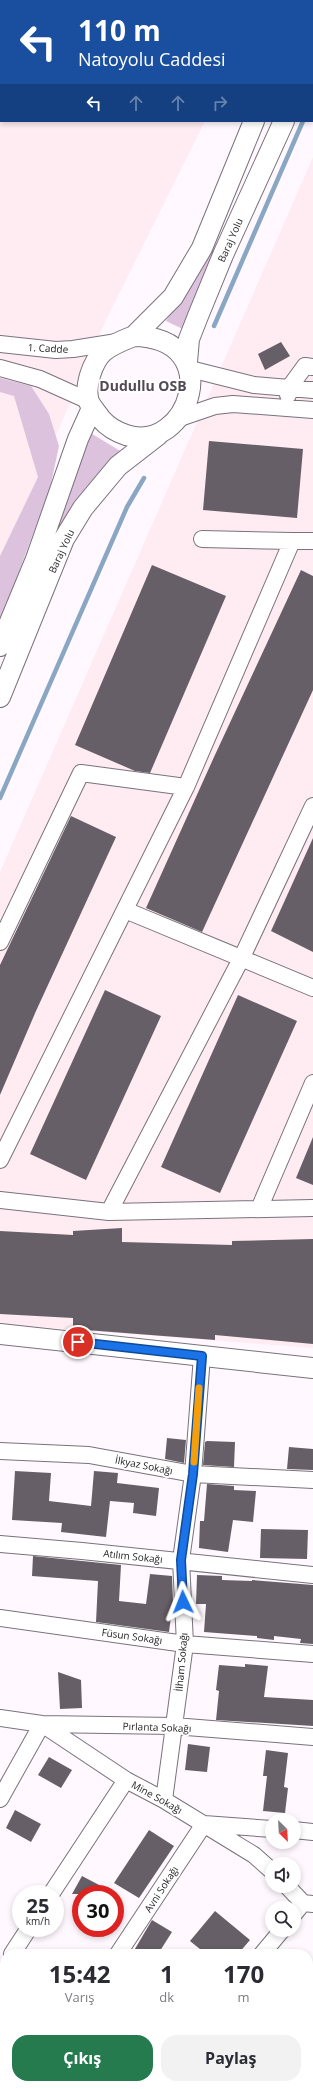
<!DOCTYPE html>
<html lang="tr">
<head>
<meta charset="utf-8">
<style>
	:root { --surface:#fff; --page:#f2f2f3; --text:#2b2b33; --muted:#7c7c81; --accent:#257a4e }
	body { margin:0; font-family:"Open Sans",sans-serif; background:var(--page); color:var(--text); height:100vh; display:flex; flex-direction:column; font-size:15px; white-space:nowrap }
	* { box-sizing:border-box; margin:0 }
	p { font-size:13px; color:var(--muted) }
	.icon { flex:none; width:22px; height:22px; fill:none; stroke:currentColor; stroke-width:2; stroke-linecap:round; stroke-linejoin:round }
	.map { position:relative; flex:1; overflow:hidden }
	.side { position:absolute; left:0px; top:1949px; width:313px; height:140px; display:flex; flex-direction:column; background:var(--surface); border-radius:16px 16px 0 0; box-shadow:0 2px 6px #0003 }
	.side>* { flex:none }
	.hud { position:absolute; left:0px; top:0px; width:313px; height:122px; box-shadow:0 2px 6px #0003; background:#1a4fa0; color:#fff; overflow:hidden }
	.needle { width:26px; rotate:156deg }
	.controls { position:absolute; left:265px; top:1813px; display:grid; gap:8px }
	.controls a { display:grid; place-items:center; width:36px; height:36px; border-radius:50%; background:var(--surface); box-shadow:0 2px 6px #0003; font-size:20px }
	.speed { position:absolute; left:12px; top:1885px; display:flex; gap:8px; font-size:20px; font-weight:700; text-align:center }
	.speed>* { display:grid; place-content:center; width:52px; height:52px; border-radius:50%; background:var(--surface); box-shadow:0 2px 6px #0003; line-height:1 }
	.speed small { font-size:10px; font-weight:400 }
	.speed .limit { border:6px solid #d22; background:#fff; color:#111 }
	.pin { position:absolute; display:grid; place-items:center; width:34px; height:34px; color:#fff; margin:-17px; border:2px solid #fff; border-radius:50%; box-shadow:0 1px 4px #0007 }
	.me { position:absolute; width:44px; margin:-22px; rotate:358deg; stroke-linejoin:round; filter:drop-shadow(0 0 3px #0008) }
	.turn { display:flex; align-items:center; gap:14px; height:84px; padding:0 12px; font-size:18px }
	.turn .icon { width:52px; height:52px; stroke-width:2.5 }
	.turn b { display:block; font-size:28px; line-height:34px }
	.lanes { display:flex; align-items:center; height:38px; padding:0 12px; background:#0003; justify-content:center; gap:20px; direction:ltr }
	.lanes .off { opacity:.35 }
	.eta { display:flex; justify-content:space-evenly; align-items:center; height:68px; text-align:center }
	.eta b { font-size:24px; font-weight:700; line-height:28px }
	.cta { display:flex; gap:8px; margin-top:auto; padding:8px 12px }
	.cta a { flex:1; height:46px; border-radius:16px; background:var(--accent); color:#fff; font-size:16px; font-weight:700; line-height:46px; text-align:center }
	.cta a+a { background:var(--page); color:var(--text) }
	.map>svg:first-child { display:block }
	.industrial { fill:#ffebf2 }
	.green { fill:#ddc2de }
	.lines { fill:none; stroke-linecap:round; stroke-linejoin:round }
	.stream { stroke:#89a7c3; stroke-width:4.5 }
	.building { fill:#675f67 }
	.minor-casing { stroke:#7a727b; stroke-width:18 }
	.major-casing { stroke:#7a727b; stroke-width:22 }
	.minor { stroke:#fff; stroke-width:16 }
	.major { stroke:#fff; stroke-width:20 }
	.route-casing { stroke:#114b97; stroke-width:10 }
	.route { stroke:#1a73e8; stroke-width:7 }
	.slow { stroke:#f59e0b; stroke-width:7 }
	.labels { text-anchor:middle; stroke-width:4; stroke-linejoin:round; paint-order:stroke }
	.street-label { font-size:10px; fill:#1e1b1e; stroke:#fff }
	.district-label { font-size:14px; font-weight:bold; fill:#524a52; stroke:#fff }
</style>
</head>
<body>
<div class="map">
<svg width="313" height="2089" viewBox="0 0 313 2089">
	<rect width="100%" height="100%" fill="#fff9ff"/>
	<path class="industrial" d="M0,0h265l-264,1v120h204l-100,201 -67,155 -38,79z
		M313,157v1191l-313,-24v-452z"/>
	<path class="green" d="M208,251l8,4 -29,76 -21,-10z
		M0,378l31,8 18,28 10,32 -9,42 -50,135v-67l38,-79 -24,-81 -14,-4z
		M89,432l33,20 -67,81z"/>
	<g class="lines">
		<path class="stream" d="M312,101l1,-2
			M214,326l89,-205
			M0,798l127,-291 17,-29"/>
	</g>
	<path class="building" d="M281,342l9,14 -25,14 -7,-16z
		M209,441l94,8 -6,69 -94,-8z
		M152,565l74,31 -76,177 -15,-2 -60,-26z
		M301,570l12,6v114l-111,242 -56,-24 68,-151z
		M71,816l45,21 -80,174 -36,84v-130z
		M313,838v114l-42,-21z
		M105,990l56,26 -75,164 -56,-26z
		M238,995l59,26 -77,172 -59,-26z
		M313,1137v48l-17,-7z
		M122,1228v14l110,3v-4l81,-2v105l-98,-9v5l-142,-11v-11l-73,-4v-83l73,4v-4z
		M167,1438l19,2 -2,23 -19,-4z
		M207,1441l28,1 -1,25 -31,-2 2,-23z
		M289,1447l24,2v21l-26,-1z
		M15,1471l36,2 -2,28 42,5 3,-35 24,2 -1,10 42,5 -3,28 -23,-3 1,-10 -24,-2 -4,36 -45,-5 1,-9 -50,-3z
		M207,1484l27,2v4l22,1 -3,31 -20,-2 -5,32 -29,-4 1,-27h4z
		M261,1529l47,1 -1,29 -47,-1z
		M33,1556l88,9 -2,36 27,3 4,-30 22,2 1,25 -4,31 -73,-10 2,-41 -66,-5z
		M197,1575l25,1v4l30,1v-1l61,5v59l-13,-1 1,-4 -27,-3v4l-17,-2v-2l-53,-4 2,-28h-10z
		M245,1664l23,2 -4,31 49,3v26l-97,-6 3,-29 -3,-1 3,-25 26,2z
		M58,1672l23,8 1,28 -22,1z
		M188,1744l22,3 -3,25 -22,-2z
		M266,1750l22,3 -4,34 4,1 -3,25 -22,-2 4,-35h-4z
		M49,1757l23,13 -11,18 -23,-13z
		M15,1810l26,14 -10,18 -25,-14z
		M149,1830l25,16 -35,52 -25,-15z
		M82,1876l19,10 -4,8h-25z
		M215,1911l35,29 -12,14h-32l-16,-13z
		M152,1920l20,12 -14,22h-26z"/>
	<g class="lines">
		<defs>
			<path id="minor" d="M0,344l56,6 17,-1 44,-7
				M0,368l40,11 49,22
				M190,369l64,16 59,5
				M288,395l1,-7 16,-22 8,1
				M177,419l38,-13 18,-2 80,6
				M292,541h21
				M125,910l188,78
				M0,942l81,-169 105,14 106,-246 -90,-2
				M0,1160l186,-373
				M0,1200l109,12 133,-255 71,-151
				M259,1209l54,-126
				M109,1212l204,-4
				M0,1451l89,4 104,19 120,6
				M0,1544l82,7 231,24
				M0,1618l185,26 128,10
				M0,1718l42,6 132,2 139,11
				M0,1799l42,-75 84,56 38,20 90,55 18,16
				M164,1800l21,-156 -4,-84 12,-86 9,-118
				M294,1830l19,2
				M287,1886l16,17 10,1
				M51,1894l75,-114
				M294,1914l9,-11
				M12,1954l17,-26
				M118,1954l86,-130 68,5
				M262,1954l20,-24
				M308,1986h5
				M0,2053l5,3
				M308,2083l5,3
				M59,2084l10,5"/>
			<path id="major" d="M305,1v-1
				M312,57l1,-3
				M134,336c95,2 54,120 -8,99 -9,-3 -18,-8 -25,-16 -4,-6 -9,-11 -12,-17 -5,-15 3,-40 15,-51 9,-7 20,-11 30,-15z
				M134,336l39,-39 29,-49 52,-127
				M187,362l2,-23 9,-23 25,-61 61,-134
				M0,646l36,-87 42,-120 14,-31
				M0,697l64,-158 19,-31 35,-42 40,-31
				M0,1334l313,34"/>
		</defs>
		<use href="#minor" class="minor-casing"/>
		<use href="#major" class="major-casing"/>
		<use href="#minor" class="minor"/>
		<use href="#major" class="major"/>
	</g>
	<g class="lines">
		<defs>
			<path id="route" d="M78,1342l124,14 -9,118 -12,86 2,42"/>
		</defs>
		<use href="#route" class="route-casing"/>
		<use href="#route" class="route"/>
		<path class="slow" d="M194,1462l5,-74"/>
	</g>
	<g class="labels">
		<g class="street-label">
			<text transform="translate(230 240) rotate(-66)" y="4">Baraj Yolu</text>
			<text transform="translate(48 348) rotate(3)" y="4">1. Cadde</text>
			<text transform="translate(61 551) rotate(-65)" y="4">Baraj Yolu</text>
			<text transform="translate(144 1465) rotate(11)" y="4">İlkyaz Sokağı</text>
			<text transform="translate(133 1556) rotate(6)" y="4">Atılım Sokağı</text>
			<text transform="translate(132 1636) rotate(8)" y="4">Füsun Sokağı</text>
			<text transform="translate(181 1662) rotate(-85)" y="4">İlham Sokağı</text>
			<text transform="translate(157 1727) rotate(2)" y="4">Pırlanta Sokağı</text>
			<text transform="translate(157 1797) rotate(29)" y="4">Mine Sokağı</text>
			<text transform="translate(161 1889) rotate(-57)" y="4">Avni Sokağı</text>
		</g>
		<g class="district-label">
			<text x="143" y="391">Dudullu OSB</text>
		</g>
	</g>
</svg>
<div class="controls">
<a><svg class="needle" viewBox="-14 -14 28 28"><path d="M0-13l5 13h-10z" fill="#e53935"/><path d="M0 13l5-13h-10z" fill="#7c7c81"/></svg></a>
<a><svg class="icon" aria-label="sound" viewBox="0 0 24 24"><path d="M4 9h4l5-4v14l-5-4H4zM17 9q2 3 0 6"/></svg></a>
<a><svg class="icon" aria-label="search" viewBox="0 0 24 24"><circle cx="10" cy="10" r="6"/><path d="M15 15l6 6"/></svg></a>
</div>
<div class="speed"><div>25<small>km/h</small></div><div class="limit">30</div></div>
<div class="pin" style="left:78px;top:1342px;background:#d93025"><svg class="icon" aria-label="arrive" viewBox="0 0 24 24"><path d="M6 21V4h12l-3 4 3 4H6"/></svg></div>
<svg class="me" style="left:183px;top:1602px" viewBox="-20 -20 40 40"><path d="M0-17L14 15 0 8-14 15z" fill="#1a73e8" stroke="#fff" stroke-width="4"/></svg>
<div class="hud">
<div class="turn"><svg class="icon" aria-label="left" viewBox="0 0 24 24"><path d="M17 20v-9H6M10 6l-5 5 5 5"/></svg><div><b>110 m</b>Natoyolu Caddesi</div></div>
<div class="lanes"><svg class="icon" aria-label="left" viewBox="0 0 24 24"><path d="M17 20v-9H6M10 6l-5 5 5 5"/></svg><svg class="icon off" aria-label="ahead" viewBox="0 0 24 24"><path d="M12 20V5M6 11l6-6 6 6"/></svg><svg class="icon off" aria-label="ahead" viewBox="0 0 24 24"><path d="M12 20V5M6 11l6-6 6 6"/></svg><svg class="icon off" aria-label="right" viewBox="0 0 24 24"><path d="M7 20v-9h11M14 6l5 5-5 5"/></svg></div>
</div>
<section class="side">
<div class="eta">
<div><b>15:42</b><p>Varış</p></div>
<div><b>1</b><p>dk</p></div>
<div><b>170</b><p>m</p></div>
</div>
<div class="cta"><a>Çıkış</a><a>Paylaş</a></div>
</section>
</div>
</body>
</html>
